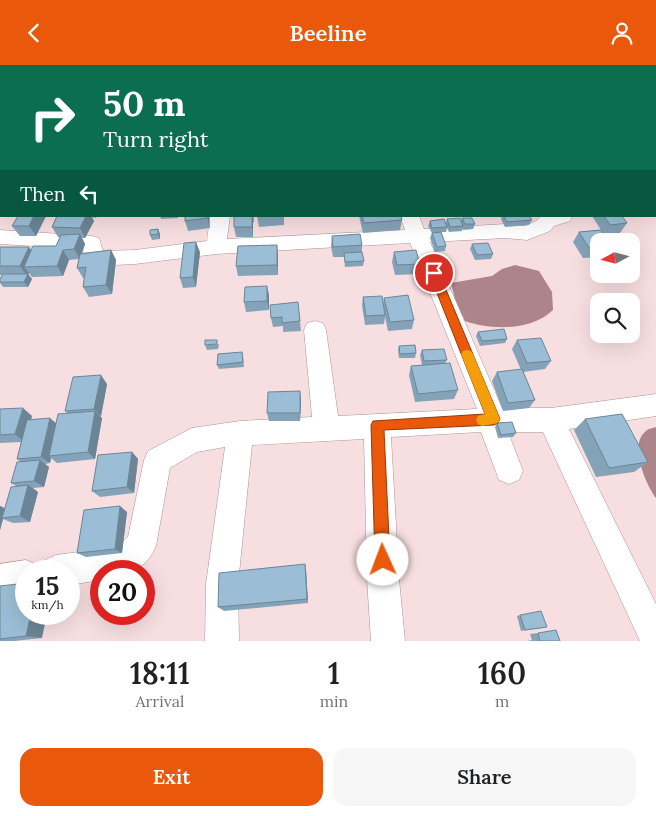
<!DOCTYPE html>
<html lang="en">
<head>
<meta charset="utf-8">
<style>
	:root { --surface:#fff; --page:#f6f6f6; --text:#202124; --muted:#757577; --accent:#ea580c }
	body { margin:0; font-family:Lora,serif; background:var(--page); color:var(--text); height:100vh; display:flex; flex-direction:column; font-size:19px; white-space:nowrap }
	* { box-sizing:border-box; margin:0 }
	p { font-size:16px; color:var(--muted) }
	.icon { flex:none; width:28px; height:28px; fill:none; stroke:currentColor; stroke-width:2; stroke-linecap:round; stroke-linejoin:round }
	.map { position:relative; height:576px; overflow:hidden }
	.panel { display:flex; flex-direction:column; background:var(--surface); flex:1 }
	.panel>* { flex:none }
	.hud { position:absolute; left:0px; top:0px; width:656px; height:152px; box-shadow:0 5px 20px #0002; background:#0b6e4f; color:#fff; overflow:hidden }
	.needle { width:32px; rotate:263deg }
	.tools { position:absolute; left:590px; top:168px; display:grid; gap:10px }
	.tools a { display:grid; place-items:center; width:50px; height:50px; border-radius:10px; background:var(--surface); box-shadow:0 5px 20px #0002; font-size:25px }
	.speed { position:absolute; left:15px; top:495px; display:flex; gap:10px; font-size:25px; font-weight:700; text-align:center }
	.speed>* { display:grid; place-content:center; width:65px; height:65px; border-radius:50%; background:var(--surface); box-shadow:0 5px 20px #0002; line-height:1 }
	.speed small { font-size:12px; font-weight:400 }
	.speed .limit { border:8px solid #d22; background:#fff; color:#111 }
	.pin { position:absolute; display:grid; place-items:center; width:42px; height:42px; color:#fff; margin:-21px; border:2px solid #fff; border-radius:50%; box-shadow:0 1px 5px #0007 }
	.me { position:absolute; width:55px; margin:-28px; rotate:358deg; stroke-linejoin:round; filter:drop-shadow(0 0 4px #0008) }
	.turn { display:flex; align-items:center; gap:18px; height:105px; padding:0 20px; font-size:22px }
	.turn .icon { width:65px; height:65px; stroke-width:2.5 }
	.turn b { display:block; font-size:35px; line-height:42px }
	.then { display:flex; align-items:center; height:48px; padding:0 20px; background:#0003; gap:10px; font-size:19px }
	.eta { display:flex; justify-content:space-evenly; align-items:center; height:85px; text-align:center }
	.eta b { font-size:30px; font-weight:600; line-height:35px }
	.primary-button { display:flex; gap:10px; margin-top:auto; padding:10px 20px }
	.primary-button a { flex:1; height:58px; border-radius:15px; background:var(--accent); color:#fff; font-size:20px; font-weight:600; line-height:58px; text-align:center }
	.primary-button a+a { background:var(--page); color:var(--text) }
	header { display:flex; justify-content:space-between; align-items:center; height:65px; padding:0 20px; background:var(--accent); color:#fff; font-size:22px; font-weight:600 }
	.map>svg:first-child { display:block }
	.water { fill:#ad848a }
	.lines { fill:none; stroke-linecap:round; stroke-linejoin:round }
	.minor-casing { stroke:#aa9497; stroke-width:1 }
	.minor { fill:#fff; fill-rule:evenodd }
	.wall { fill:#85a3b8 }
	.shaded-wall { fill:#6c8596 }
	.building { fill:#9bbed6; stroke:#6c8596 }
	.route { fill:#ea580c; stroke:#983908 }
	.slow { fill:#f59e0b }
</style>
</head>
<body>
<header><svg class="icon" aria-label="back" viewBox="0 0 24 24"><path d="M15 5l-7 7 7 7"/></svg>Beeline<svg class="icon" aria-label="person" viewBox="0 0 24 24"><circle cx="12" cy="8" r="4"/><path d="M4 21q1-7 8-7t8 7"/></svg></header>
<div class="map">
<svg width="656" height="576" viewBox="0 0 656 576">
	<rect width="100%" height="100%" fill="#f7dee1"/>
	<path class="water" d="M515,200l24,6 13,21 1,18c-4,3 -8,7 -13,9 -20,11 -53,10 -75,2l-9,-18 -5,-20 41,-7 10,-7z
		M656,362v71c-10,-13 -27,-53 -11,-66 2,-3 8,-4 11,-5z"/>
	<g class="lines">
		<defs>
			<path id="minor" d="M198,0h21l1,1h-21z
				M371,0h14v1h-14z
				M655,135h1v12h-1z
				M210,151h20l-3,23 178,-9 -5,-14h19l5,13 81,-5 20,2 11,-5 5,-5h31l-2,5 -16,5 -4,5 -23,9 -22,-2 -75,4 72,166h49l105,-14v22l-87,13 87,175v37h-16l-97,-209h-35l15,39 -4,9 -10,4 -10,-4 -18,-48 -90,5 8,142 6,62h-34l-4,-62 -3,-140 -112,6 -14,139 1,57h-34l1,-57 19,-137 -28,5 -27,16 -14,78c-12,28 -28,25 -55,25v9l-32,5v-14h-28l4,-11 11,-5 60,-8 12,-10 16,-77 4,-9 44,-23 48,-7 72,-4 -8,-87 3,-7 8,-2 8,2 3,7 12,86 139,-7 -67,-166 -194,11 -81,10 -41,2 -7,-2 -3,-5 -1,-10 -83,-5v-14l92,6 7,2 4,13 32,-1 72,-9z
				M26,495l11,5 3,6h-14v20l-26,5v-32z"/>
		</defs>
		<use href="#minor" class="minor-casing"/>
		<use href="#minor" class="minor"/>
	</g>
	<path class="wall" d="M84,0h16l-1,1h-15z
		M122,0h25l-1,1h-24z
		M402,0h22v1h-22z
		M18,151h28l-10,20h-16l-8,-10z
		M57,151h40l-1,2 -4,-1 2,4 -9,17h-3l3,6 -3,9 29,-3 5,10 -4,34 -23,3 -6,-10 1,-9h-1l-6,-10 2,-9 -10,1 -6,16 -31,1 -3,-4 -1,1 4,5 -4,8h-25l-3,-4v-4l2,-4h-2v-28l32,4 24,-5 4,-9h-2l-6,-10z
		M160,151h18v2l-17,1z
		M185,151h24l1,12 -22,3 -3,-10z
		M234,151h20v6l-1,1v14h-17l-2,-10z
		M257,151h27v9l-25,2z
		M359,151h42l1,4 -2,10 -37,3z
		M502,151h27l3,4 -3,5 -24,2 -4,-8z
		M592,151h30l5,7 -7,10 -16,2 -5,6v16l-16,1 -10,-16 6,-10 22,-2z
		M462,153l13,6 -2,5 -10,1 -1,-2v3l-13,1 -2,-4 -1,4h-5l5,14 -1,5 -10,1 -5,-14 2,-5 -4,-7 2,-5 16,2 1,-4 14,2z
		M160,169v5l-8,1 -2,-5z
		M332,171l30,9v8l2,8 -1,5 -18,1 -1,-10h-11l-2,-11z
		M472,179l21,10 -2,5 -16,1 -5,-11z
		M200,187l-4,35 -13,1 -3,-10z
		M394,187l26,12 -2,10 -23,1 -3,-13z
		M278,190v20l-40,1 -2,-10z
		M269,230v15l-23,2 -2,-10z
		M363,232l20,6 1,-5 30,22 -2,9 -24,2 -3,-14 -1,7 -19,1 -3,-19z
		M298,237l3,29 -18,1v-6l-10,1 -2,-9z
		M478,267l29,7 -2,4 -25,3 -4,-10z
		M517,275l34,21 -6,8 -22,3 12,28 -6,8 -26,3 -11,-30 5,-9 24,-2 -9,-21z
		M219,279l-1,5 -11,1 -2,-5z
		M399,281l17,7 -1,5h-16l-1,-8z
		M422,285l25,10 -2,3 13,27 -4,9 -39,3 -6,-27 2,-9 11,-1 -2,-10z
		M242,287l1,4 1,11 -25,2 -2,-4z
		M107,319l-6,32 -1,1 2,1 -7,41 -38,4 -6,-5 -1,5 -5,1 4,3 -5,20 -11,1 5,4 -8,30 -17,1 -10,-4 -3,11v-24l5,2 11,-22 -5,-3 10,-21 -4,-3 4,-17 -21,1v-34l32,7 -1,3 25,4 11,-10 -2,-2z
		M301,334l-1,22h-31l-2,-8z
		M585,354l63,43 -14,10 -38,5 -22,-47z
		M497,358l19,10 -3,4 -15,1 -3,-11z
		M132,387l6,7 -4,34 -34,4 -8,-6z
		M127,447l-5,41 -36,4 -9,-4z
		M305,499l1,6 2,33 -84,8 -6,-4z
		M0,521l42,52 -28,3h-14z
		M520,550l22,13 -21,3 -4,-15z
		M538,568l22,8h-33l5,-1 -2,-6z"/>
	<path class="shaded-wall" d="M0,0h5l-1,1h-3v4z
		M68,0h8l-1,1h-8z
		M138,0h9l-1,1h-7z
		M182,0h10v1h-12z
		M34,151h12l-10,20 -7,-10z
		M86,151h5l3,5 -9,17 -5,-10z
		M207,151h2v2l1,10z
		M252,151l1,8v13l-1,-10z
		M158,164l2,5v5l-2,-5z
		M80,169l5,10 -5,15 -6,-10z
		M196,177l4,10 -4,35 -3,-10z
		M277,180l1,10v20l-1,-10z
		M29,182l7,10 -12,10 5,6 -2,3 -7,-10z
		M63,185l6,10 -6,16 -6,-10z
		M111,185l5,10 -4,34 -6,-9z
		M28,209l4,5 -4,8 -4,-5z
		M267,221l2,9v15l-2,-9z
		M101,310l6,9 -6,32 -7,-7z
		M300,326l1,8 -1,22z
		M23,343l9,8 -8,26 -9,-8z
		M95,346l7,7 -7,41 -7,-7z
		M50,353l8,7 -9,31 2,2 -1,5 -9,-6z
		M132,387l6,7 -4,34 -7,-6z
		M40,395l9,7 -5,20 -10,-6z
		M28,420l10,7 -8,30 -10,-6z
		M0,441l6,3 -4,9 1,1 -3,11z
		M120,441l7,6 -5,41 -7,-4z
		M305,499l1,6 2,33 -1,-4z
		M31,549h16l-5,24 -16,-2z"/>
	<path class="building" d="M29,0h6l-1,1h-6z
		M40,0h7l-2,1h-7z
		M170,0h12l-2,1h-11z
		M18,151h16l-5,10h-17z
		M57,151h29l-6,12 -28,-1z
		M185,151h22v2l-22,3z
		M234,151h18v11h-18z
		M362,151h39l1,4 -38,3z
		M504,151h25l3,4 -25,2z
		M604,151h18l5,7 -17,2z
		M460,153l3,8 -13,1 -3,-8z
		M462,153h10l3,6h-10z
		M444,154l3,8 -15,1 -2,-7z
		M158,164v5l-8,1v-5z
		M601,165l7,11h-9v6l-10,1 -10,-16z
		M441,167l5,14 -9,1 -5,-14z
		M80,169l-6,15 -11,1 -6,16 -33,1 9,-21h23l5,-11z
		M360,169l2,11 -29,2 -1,-11z
		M196,177l-3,35 -13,1 4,-35z
		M488,178l5,11 -16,1 -5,-11z
		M277,180v20l-41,1 2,-20z
		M0,182h29l-9,19h-20z
		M111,185l-5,35 -23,2 3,-20 -9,1 3,-14z
		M416,185l4,14 -23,1 -3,-13z
		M362,187l2,9 -19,1 -1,-9z
		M3,209h25l-4,8h-24v-3z
		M267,221v15l-23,1 1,-15z
		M408,230l6,25 -24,2 -6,-24z
		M382,231l3,19 -19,1 -3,-19z
		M298,237l2,19 -18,2v-6l-11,1 -1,-13z
		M504,264l3,10 -25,2 -4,-9z
		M541,273l10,23 -24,2 -10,-23z
		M205,275h12v4l-12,1z
		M415,280l1,8 -16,1 -1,-8z
		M444,284l3,11 -23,1 -2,-11z
		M242,287l1,10 -26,3 1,-11z
		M450,298l8,27 -40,4 -7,-28z
		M522,304l13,31 -27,3 -11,-31z
		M101,310l-7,34 -29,2 8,-34z
		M300,326v22h-33l1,-21z
		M23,343l-8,26 -15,1v-26z
		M95,346l-7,41 -39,4 9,-42z
		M622,349l26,48 -39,6 -24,-49z
		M50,353l-9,39 -24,2 10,-39z
		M512,357l4,11 -15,2 -4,-12z
		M132,387l-5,35 -35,4 6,-36z
		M40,395l-6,21 -23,2 6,-21z
		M28,420l-8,31 -18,2 9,-31z
		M120,441l-5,43 -38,4 7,-43z
		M305,499l2,35 -89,8 1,-34z
		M26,518v31h5l-5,22 -26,3v-53z
		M541,546l6,16 -22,3 -5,-15z
		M556,565l4,11h-20l-2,-8z"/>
	<path class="route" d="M434,204l5,4 61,146 -2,4 -4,2 -110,5 6,130 -2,5 -5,2 -6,-2 -2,-5 -4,-135 2,-4 112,-7 -56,-141z"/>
	<path class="slow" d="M467,285l4,1 2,3 27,65 -2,4 -16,3 -4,-2 -2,-4 2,-4 7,-2 -24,-60 2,-3z"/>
</svg>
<div class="tools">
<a><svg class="needle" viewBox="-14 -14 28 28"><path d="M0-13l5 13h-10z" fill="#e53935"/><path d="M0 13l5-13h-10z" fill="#757577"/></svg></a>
<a><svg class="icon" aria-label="search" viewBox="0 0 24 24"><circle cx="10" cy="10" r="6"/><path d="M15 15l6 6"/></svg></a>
</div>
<div class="speed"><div>15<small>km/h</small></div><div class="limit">20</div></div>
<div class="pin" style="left:434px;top:208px;background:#d93025"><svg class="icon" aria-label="arrive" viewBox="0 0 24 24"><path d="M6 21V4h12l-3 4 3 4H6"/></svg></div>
<svg class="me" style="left:383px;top:495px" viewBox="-20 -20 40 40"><circle r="19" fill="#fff"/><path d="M0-13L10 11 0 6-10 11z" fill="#ea580c"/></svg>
<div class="hud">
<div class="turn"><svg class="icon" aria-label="right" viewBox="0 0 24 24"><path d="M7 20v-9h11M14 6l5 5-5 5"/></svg><div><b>50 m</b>Turn right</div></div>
<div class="then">Then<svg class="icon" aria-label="left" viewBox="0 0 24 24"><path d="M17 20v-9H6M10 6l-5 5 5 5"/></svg></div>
</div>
</div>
<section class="panel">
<div class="eta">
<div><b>18:11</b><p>Arrival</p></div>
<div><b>1</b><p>min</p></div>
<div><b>160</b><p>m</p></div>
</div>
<div class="primary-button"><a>Exit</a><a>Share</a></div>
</section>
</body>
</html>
